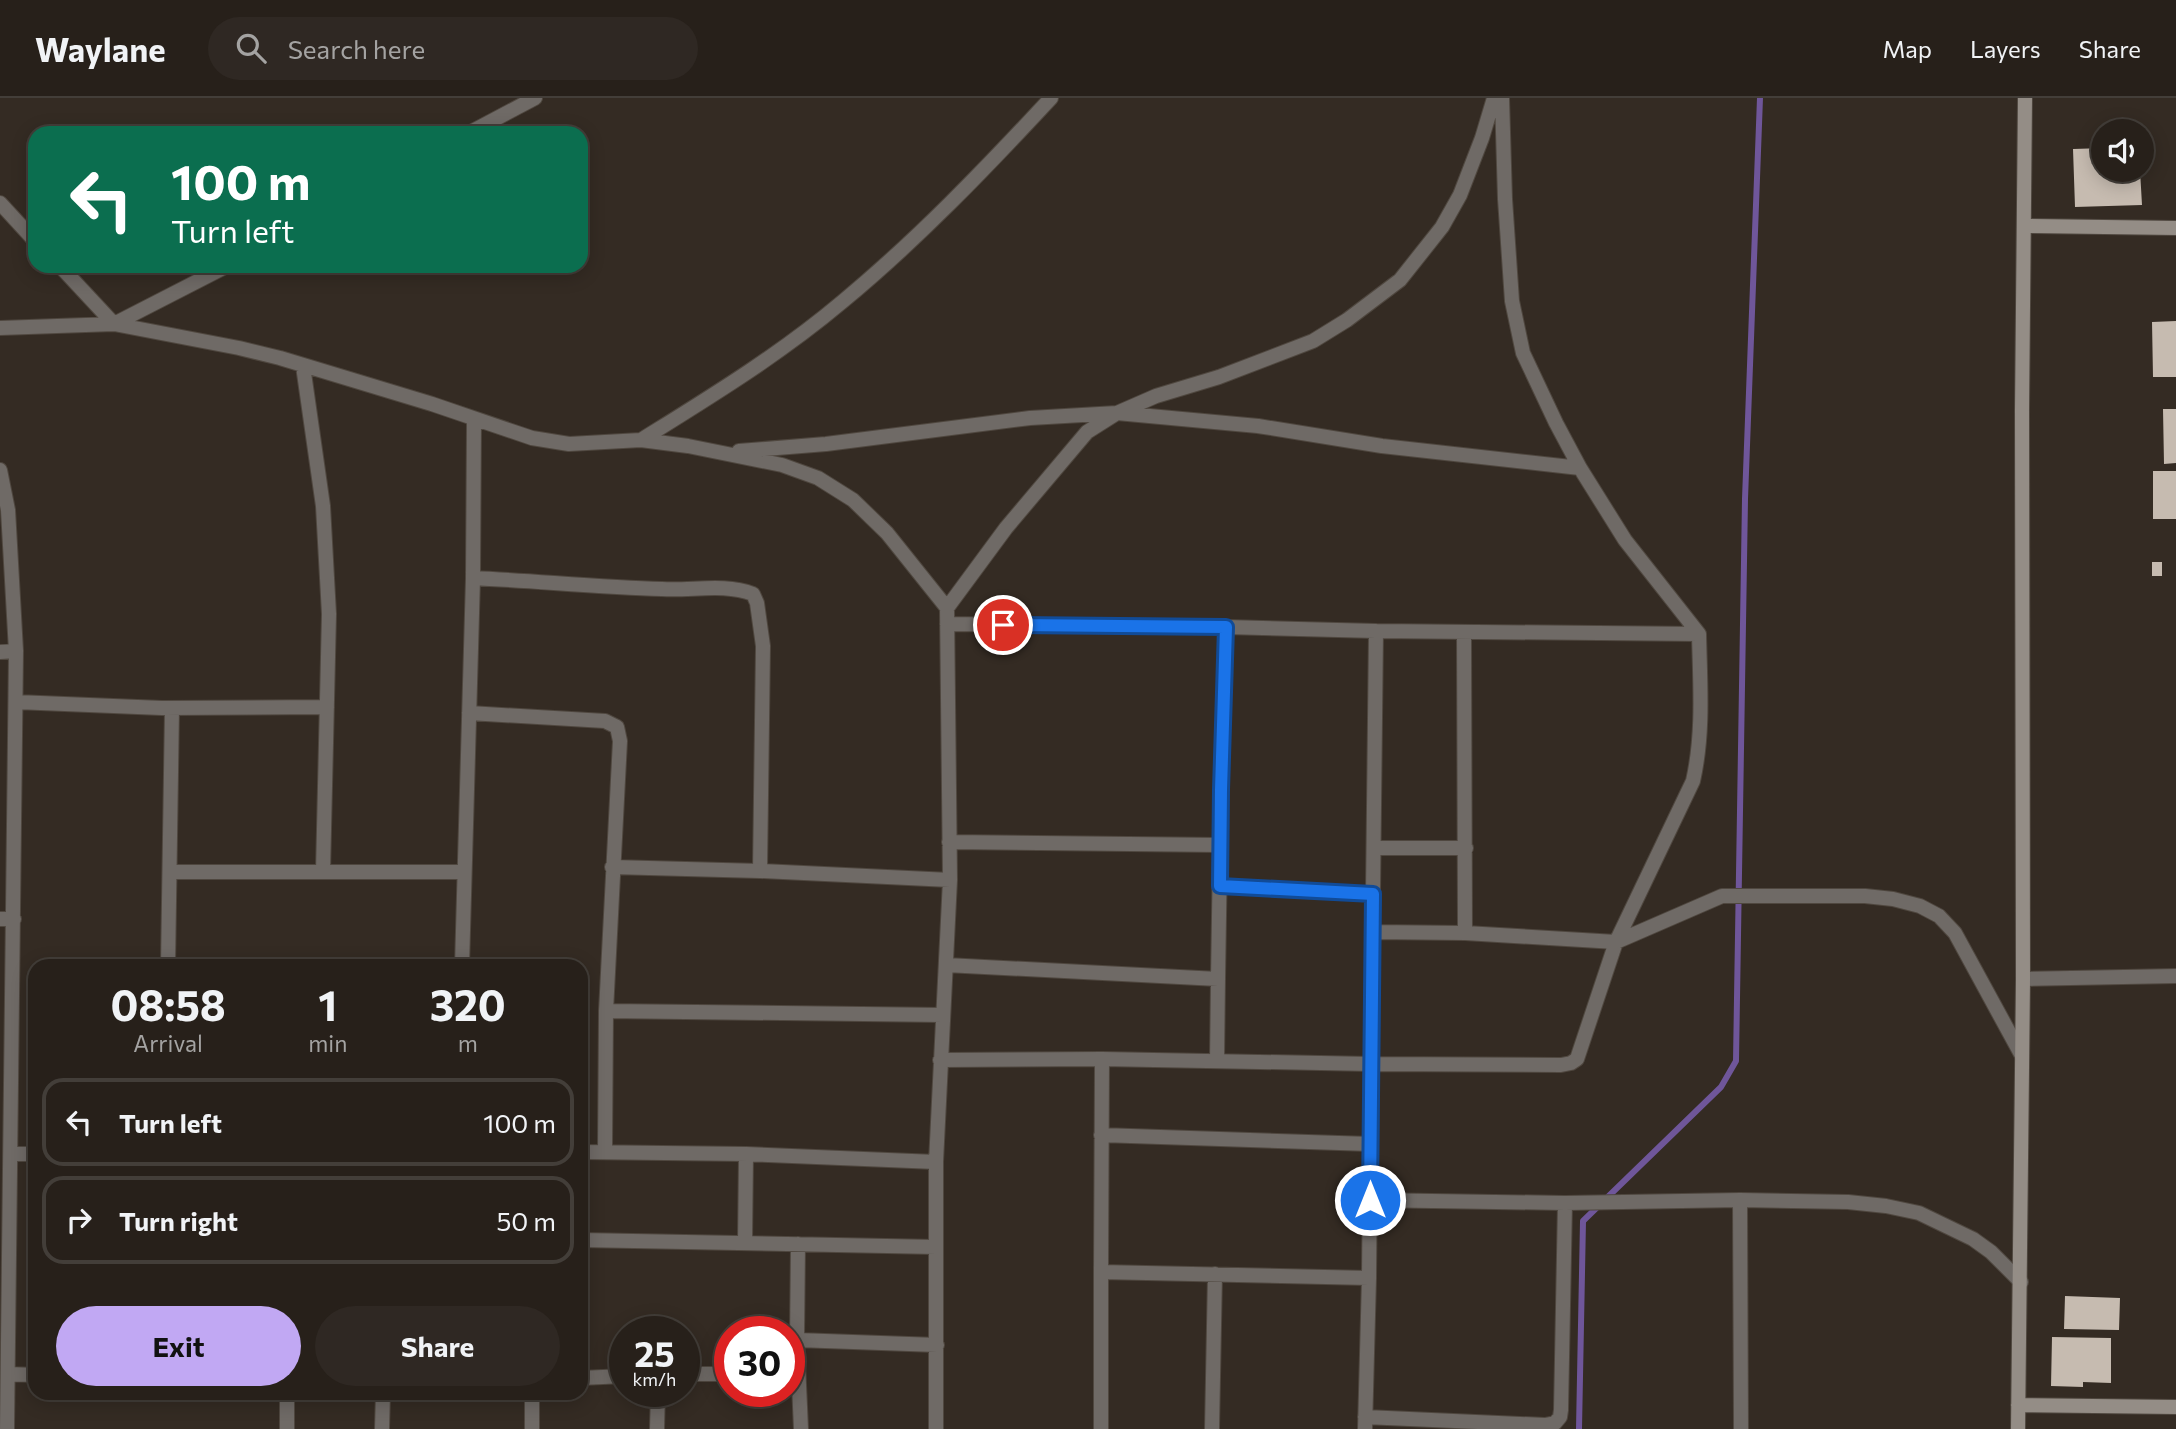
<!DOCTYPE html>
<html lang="en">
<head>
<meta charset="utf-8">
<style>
	:root { --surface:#27201a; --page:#2f2823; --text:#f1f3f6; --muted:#a4a3a2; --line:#433e39; --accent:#c1a8f3 }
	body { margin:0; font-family:Commissioner,sans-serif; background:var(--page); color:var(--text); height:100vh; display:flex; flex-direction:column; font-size:26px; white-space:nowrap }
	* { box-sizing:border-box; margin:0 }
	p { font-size:23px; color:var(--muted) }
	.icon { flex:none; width:38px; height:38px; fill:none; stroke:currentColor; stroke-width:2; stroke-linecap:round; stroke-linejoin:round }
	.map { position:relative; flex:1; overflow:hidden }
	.panel { position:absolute; left:28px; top:861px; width:560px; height:441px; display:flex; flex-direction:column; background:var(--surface); border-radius:21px; box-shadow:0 4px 18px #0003,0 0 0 2px var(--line) }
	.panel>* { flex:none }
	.hud { position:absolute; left:28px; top:28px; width:560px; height:147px; border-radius:21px; box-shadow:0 4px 18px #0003,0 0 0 2px var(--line); background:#0b6e4f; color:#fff; overflow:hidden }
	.fabs { position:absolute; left:2091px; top:21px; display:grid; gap:14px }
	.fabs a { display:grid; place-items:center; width:63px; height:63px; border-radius:50%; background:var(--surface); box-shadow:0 4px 18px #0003,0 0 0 2px var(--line); font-size:35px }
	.speed { position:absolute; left:609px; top:1218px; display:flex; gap:14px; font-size:35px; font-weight:700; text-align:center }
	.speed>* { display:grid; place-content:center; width:91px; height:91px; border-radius:50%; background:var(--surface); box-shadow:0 4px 18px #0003,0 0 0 2px var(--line); line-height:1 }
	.speed small { font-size:18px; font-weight:400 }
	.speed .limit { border:10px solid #d22; background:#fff; color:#111 }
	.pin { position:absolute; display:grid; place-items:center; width:60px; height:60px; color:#fff; margin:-30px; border:4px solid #fff; border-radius:50%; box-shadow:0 2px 7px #0007 }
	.me { position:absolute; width:77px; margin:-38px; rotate:0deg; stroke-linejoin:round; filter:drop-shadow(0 0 5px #0008) }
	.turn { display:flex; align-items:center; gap:24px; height:147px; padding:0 28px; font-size:32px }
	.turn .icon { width:91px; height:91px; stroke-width:2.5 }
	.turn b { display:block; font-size:49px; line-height:60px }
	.eta { display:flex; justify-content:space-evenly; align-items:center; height:119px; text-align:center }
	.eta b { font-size:42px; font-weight:700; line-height:49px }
	.primary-button { display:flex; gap:14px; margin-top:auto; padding:14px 28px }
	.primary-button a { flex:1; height:80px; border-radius:42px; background:var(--accent); color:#111; font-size:28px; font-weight:700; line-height:80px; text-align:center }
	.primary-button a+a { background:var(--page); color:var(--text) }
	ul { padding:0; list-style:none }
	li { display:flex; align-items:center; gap:21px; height:88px; margin:0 14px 10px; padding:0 14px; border:4px solid var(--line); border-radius:21px }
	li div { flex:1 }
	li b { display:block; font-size:26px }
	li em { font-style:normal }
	header { display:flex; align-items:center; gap:42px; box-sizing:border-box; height:98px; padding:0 35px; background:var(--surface); border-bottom:2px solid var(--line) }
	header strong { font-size:33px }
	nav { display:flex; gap:38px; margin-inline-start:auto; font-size:24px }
	.search { width:490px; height:63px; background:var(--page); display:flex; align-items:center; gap:18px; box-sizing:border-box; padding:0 24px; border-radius:38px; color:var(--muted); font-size:26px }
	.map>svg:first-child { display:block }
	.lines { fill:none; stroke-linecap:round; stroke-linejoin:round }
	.stream { stroke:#6f569a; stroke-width:6 }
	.building { fill:#c6bbb0 }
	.street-casing { stroke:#4f473f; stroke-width:16 }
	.secondary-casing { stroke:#4f473f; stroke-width:16 }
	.street { stroke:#6f6a66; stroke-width:14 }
	.secondary { stroke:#948d86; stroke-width:14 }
	.route-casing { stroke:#114b97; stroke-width:18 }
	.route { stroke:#1a73e8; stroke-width:12 }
</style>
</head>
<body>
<header>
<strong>Waylane</strong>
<div class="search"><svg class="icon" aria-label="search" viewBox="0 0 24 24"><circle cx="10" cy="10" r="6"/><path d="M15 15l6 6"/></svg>Search here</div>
<nav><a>Map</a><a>Layers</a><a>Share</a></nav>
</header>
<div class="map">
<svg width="2176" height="1331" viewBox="0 0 2176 1331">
	<rect width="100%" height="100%" fill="#342b23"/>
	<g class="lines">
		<path class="stream" d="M1579,1331l4,-208 138,-134 15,-26 9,-562 15,-401"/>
	</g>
	<path class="building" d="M2104,50v22h36l2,35 -67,2 -2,-58z
		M2176,223v56h-23l-1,-55z
		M2163,311h13v54l-12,1z
		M2153,373h23v48h-23z
		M2152,464h10v14h-10z
		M2065,1198l55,2 -1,32 -55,-1z
		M2052,1239l59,1v45l-28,-1v5l-32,-1z"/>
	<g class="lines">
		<defs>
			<path id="street" d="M1502,0l3,101 7,102 11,52 33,70 24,45 45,72 74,94
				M469,35l66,-35
				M0,105l35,38
				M60,168l54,58
				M114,226l113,-58
				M0,230l114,-4 125,24 41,10 152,46 100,34 37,6 72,-4 47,6 94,19 36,13 35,22 34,33 60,75
				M303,268l20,140 6,108 -6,258
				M641,342c69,-43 138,-85 201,-138 75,-62 143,-133 209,-204
				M739,353l87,-7 204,-26 87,-5 141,13 124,20 198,22
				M0,372l8,40 8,141 -9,778
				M473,480c63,3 126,9 189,11 30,2 62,-6 91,5l4,9 6,43 -3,225
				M947,526l279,3 -5,163 -3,189
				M1226,529l150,4 -3,263
				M1464,534l1,301
				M0,554l16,-1
				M16,604l146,6 165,-1
				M469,615l136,8 12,6 3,14 -14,270 -1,140
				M949,744l271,3
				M1374,750h92
				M612,769l148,4 190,9
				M170,774h293
				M1220,788l153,8 -2,170 190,1 10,-2 6,-4 39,-117 77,-161c11,-49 7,-98 6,-147l-323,-3
				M0,821h14
				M1373,834l92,1 151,9 106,-46h143l28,3 27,7 19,10 16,17 67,123
				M946,867l272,14 -1,82
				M168,868l4,-258
				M462,868l11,-388 1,-158
				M2023,881l153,-3
				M606,913l337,4
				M940,962l162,-1 269,5 -2,214 -268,-6 1,-213
				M1101,1037l269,9
				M581,1054l165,2 190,8
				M12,1056h23
				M1370,1102l195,3 175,-3 108,2 38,4 33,7 54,26 18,13 30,30
				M1740,1102l1,229
				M581,1142l355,7
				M745,1145l1,-89
				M798,1146l-1,96 4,89
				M797,1242l140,5
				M8,1276l27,1
				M684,1276h46
				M581,1280l44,-2
				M1365,1319l180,8 10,-2 5,-6 1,-7 4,-207
				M287,1331v-36
				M382,1331l1,-36
				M532,1331v-36
				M657,1331l1,-38
				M936,1331v-267l14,-282 -3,-272 59,-80 81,-96 30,-19 39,-17 63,-19 94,-36 34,-21 53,-40 42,-53 18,-32 22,-57 12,-40
				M1101,1331v-157
				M1212,1331l3,-155
				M1365,1331l4,-151"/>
			<path id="secondary" d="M2025,128l151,2
				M2018,1307l158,2
				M2018,1331l5,-450 -1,-568 3,-313"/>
		</defs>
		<use href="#street" class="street-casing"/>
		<use href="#secondary" class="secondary-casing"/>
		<use href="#street" class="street"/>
		<use href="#secondary" class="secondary"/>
	</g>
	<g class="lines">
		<defs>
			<path id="route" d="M1003,527l223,2 -5,163 -1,96 153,8 -3,306"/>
		</defs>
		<use href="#route" class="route-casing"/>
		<use href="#route" class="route"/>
	</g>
</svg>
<div class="fabs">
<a><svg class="icon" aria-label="sound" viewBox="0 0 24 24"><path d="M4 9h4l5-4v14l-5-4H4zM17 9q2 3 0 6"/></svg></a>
</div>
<div class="speed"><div>25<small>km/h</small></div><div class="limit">30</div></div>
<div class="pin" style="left:1003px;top:527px;background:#d93025"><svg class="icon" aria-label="arrive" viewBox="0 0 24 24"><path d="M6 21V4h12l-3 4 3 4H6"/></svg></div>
<svg class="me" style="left:1370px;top:1102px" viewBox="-20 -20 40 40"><circle r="17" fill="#1a73e8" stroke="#fff" stroke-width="3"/><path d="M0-11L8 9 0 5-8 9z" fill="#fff"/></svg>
<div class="hud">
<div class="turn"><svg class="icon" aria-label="left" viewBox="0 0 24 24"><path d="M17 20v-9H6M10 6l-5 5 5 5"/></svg><div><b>100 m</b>Turn left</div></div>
</div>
<section class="panel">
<div class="eta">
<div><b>08:58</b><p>Arrival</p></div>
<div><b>1</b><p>min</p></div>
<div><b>320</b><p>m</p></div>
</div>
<ul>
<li><svg class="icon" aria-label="left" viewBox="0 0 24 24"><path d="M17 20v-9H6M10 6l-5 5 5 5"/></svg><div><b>Turn left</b></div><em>100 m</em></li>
<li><svg class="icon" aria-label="right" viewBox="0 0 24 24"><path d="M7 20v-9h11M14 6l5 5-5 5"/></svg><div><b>Turn right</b></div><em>50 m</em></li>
</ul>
<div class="primary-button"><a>Exit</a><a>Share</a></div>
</section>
</div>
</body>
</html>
